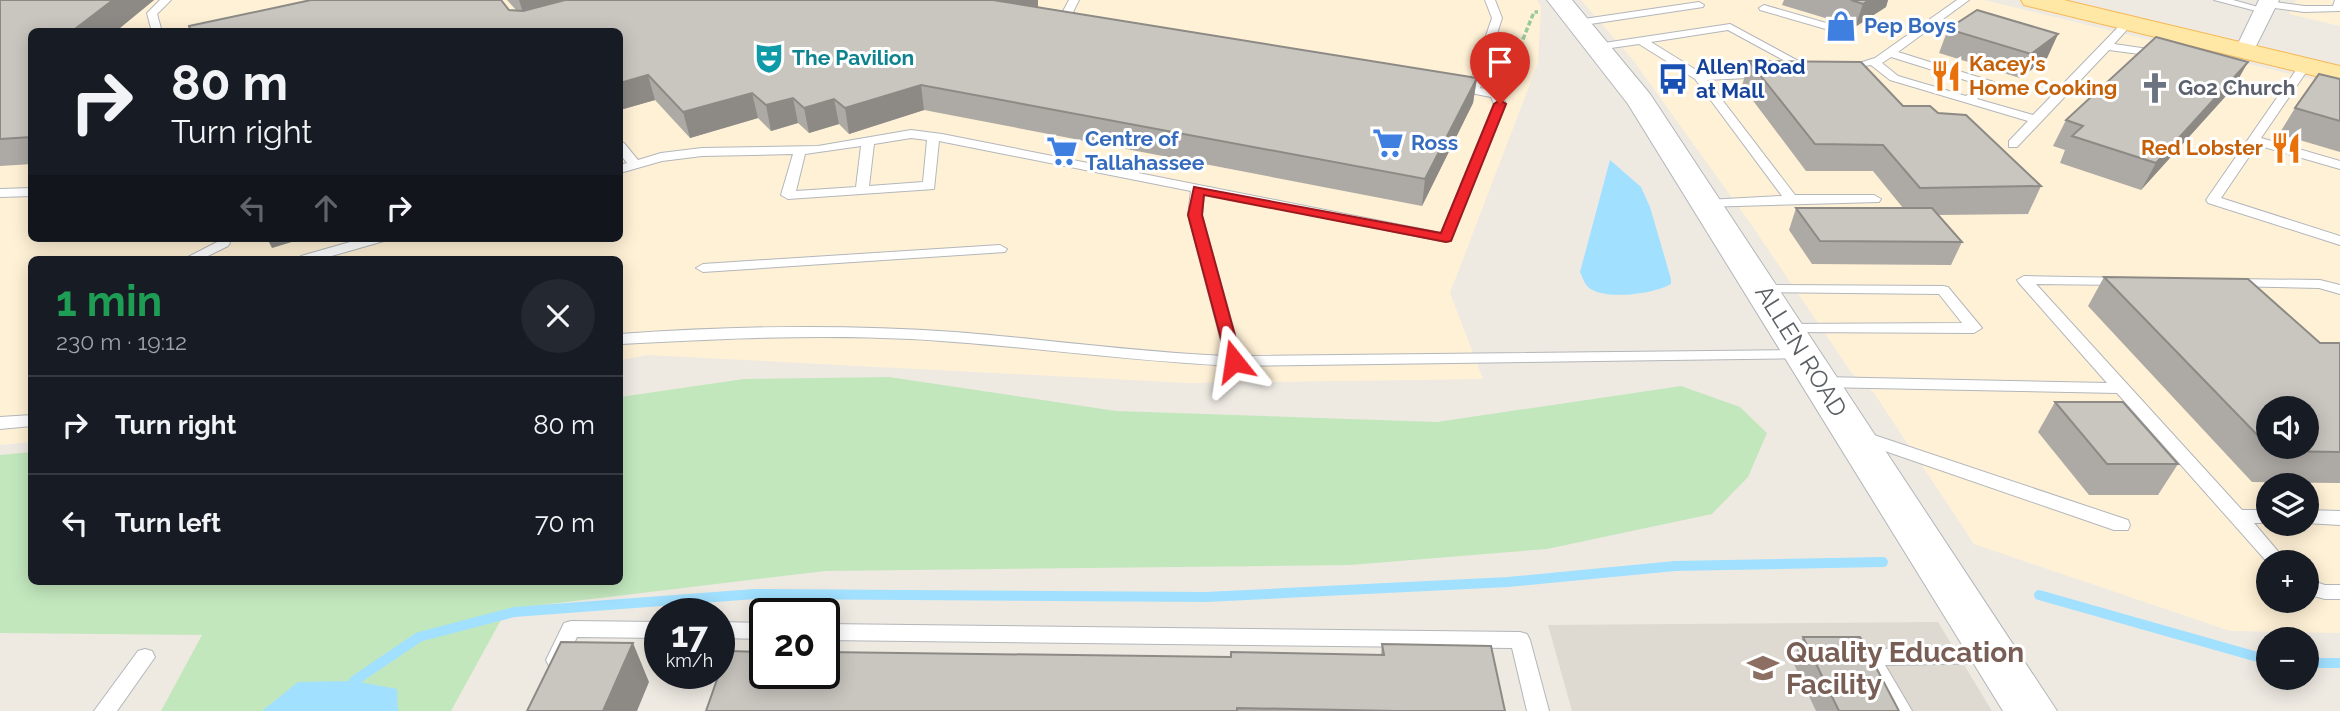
<!DOCTYPE html>
<html lang="en">
<head>
<meta charset="utf-8">
<style>
	:root { --surface:#171b24; --page:#242831; --text:#f1f3f6; --muted:#9ea1a6; --line:#363941 }
	body { margin:0; font-family:Raleway,sans-serif; background:var(--page); color:var(--text); height:100vh; display:flex; flex-direction:column; font-size:26px; white-space:nowrap }
	* { box-sizing:border-box; margin:0 }
	p { font-size:23px; color:var(--muted) }
	.icon { flex:none; width:38px; height:38px; fill:none; stroke:currentColor; stroke-width:2; stroke-linecap:round; stroke-linejoin:round }
	.map { position:relative; flex:1; overflow:hidden }
	.side { position:absolute; left:28px; top:256px; width:595px; height:329px; display:flex; flex-direction:column; background:var(--surface); border-radius:10px; box-shadow:0 4px 18px #0003 }
	.side>* { flex:none }
	.guide { position:absolute; left:28px; top:28px; width:595px; height:214px; border-radius:10px; box-shadow:0 4px 18px #0003; background:#171b24; color:var(--text); overflow:hidden }
	.tools { position:absolute; left:2256px; top:396px; display:grid; gap:14px }
	.tools a { display:grid; place-items:center; width:63px; height:63px; border-radius:50%; background:var(--surface); box-shadow:0 4px 18px #0003; font-size:35px }
	.speed { position:absolute; left:644px; top:598px; display:flex; gap:14px; font-size:35px; font-weight:700; text-align:center }
	.speed>* { display:grid; place-content:center; width:91px; height:91px; border-radius:50%; background:var(--surface); box-shadow:0 4px 18px #0003; line-height:1 }
	.speed small { font-size:18px; font-weight:400 }
	.speed .limit { border:4px solid #111; border-radius:10px; background:#fff; color:#111 }
	.pin { position:absolute; display:grid; place-items:center; width:60px; height:60px; color:#fff; margin:-72px -30px; border-radius:50% 50% 50% 0; rotate:-45deg; box-shadow:0 0 7px #0007 }
	.pin .icon { rotate:45deg }
	.me { position:absolute; width:77px; margin:-38px; rotate:345deg; stroke-linejoin:round; filter:drop-shadow(0 0 5px #0008) }
	.turn { display:flex; align-items:center; gap:24px; height:147px; padding:0 28px; font-size:32px }
	.turn .icon { width:91px; height:91px; stroke-width:2.5 }
	.turn b { display:block; font-size:49px; line-height:60px }
	.lanes { display:flex; align-items:center; height:66px; padding:0 28px; background:#0003; justify-content:center; gap:35px; direction:ltr }
	.lanes .off { opacity:.35 }
	.round { display:grid; place-items:center; flex:none; width:74px; height:74px; border-radius:37px; background:var(--page) }
	.overview { display:flex; align-items:center; justify-content:space-between; height:119px; padding:0 28px }
	h1 { font-size:42px; font-weight:700; line-height:52px; color:#1e9e55 }
	ul { padding:0; list-style:none }
	li { display:flex; align-items:center; gap:21px; height:98px; padding:0 28px; border-top:2px solid var(--line) }
	li div { flex:1 }
	li b { display:block; font-size:26px }
	li em { font-style:normal }
	.map>svg:first-child { display:block }
	.commercial { fill:#fff1d6; fill-rule:evenodd }
	.education { fill:#ded9d1 }
	.green { fill:#c2e7bd }
	.water { fill:#a1e0ff }
	.lines { fill:none; stroke-linecap:round; stroke-linejoin:round }
	.stream { stroke:#a1e0ff; stroke-width:10 }
	.service-casing { stroke:#b3b6ba; stroke-width:2 }
	.minor-casing { stroke:#b3b6ba; stroke-width:2 }
	.tertiary-casing { stroke:#b3b6ba; stroke-width:2 }
	.primary-casing { stroke:#f7b752; stroke-width:2 }
	.path { stroke:#98caa0; stroke-width:3.5; stroke-dasharray:5 2.5; stroke-linecap:butt }
	.service { fill:#fff; fill-rule:evenodd }
	.minor { fill:#fff; fill-rule:evenodd }
	.tertiary { fill:#fff; fill-rule:evenodd }
	.primary { fill:#ffe7a6; fill-rule:evenodd }
	.wall { fill:#ada9a4 }
	.shaded-wall { fill:#8d8a86 }
	.building { fill:#c9c5bf; stroke:#8d8a86; stroke-width:2 }
	.route { fill:#f0262c; stroke:#9c191d; stroke-width:2 }
	.labels { text-anchor:middle; stroke-width:6; stroke-linejoin:round; paint-order:stroke }
	.far-shop-label { font-size:21px; font-weight:bold; fill:#366cbe; stroke:#fff; text-anchor:start }
	.far-culture-label { font-size:21px; font-weight:bold; fill:#0d838f; stroke:#fff; text-anchor:start }
	.far-food-label { font-size:21px; font-weight:bold; fill:#c56008; stroke:#fff; text-anchor:start }
	.far-transit-label { font-size:21px; font-weight:bold; fill:#164399; stroke:#fff; text-anchor:start }
	.far-worship-label { font-size:21px; font-weight:bold; fill:#5b616d; stroke:#fff; text-anchor:start }
	.street-label { font-size:24px; fill:#5a5f64; stroke:#fff }
	.near-education-label { font-size:28px; font-weight:bold; fill:#785e54; stroke:#fff; text-anchor:start }
</style>
</head>
<body>
<div class="map">
<svg width="2340" height="711" viewBox="0 0 2340 711">
	<rect width="100%" height="100%" fill="#eeeae2"/>
	<path class="commercial" d="M0,0h1537l4,6 -3,57 -88,230 33,86 -295,4 -540,-28 -28,5v-101h-588l-1,183 -31,3zM32,32h588v206h-588z
		M1581,0h403l356,86v547l-110,-2 -256,-87 -100,-151 -23,-21 -98,-145 -120,-167zM2268,408h38v38h-38zM2268,485h38v38h-38zM2268,562h38v38h-38z
		M2296,0h44v26l-51,-12z"/>
	<path class="education" d="M1938,622l54,89h-420l-24,-86z"/>
	<path class="green" d="M889,377l227,34 321,11 244,-36 59,21 27,26 -19,44 -36,37 -165,35 -197,16 -525,6 -318,38 -56,102h-290l41,-76 -202,-2v-178l31,-3 1,129h588v-184l124,-18z"/>
	<path class="water" d="M1610,160l31,27 9,20 21,72v5c-17,10 -68,17 -83,3 -4,-4 -6,-11 -8,-15z
		M354,681l43,8 1,22h-136l36,-29z"/>
	<g class="lines">
		<path class="stream" d="M2039,595l229,65
			M2306,663h34
			M354,681l65,-44 95,-25 241,-18 451,3 302,-15 167,-16 208,-4"/>
		<defs>
			<path id="service" d="M160,0h11l-14,14 5,18h-10l-5,-19z
				M1069,0h10l-6,12 15,11v4h-8l-17,-12 -1,-2z
				M1485,0h10l7,18 -22,70 20,4 6,12 -55,137 -5,1 -242,-48 -2,21 39,141 563,-6 6,2 2,3 -2,3 -576,8c-108,-5 -215,-21 -323,-27 -98,-5 -194,0 -291,5v-10c111,-8 223,-10 335,-2 90,7 179,20 270,24l-37,-141 3,-24 -252,-50 -5,48 -146,10 -7,-4 12,-41 -91,2 -40,5 -42,12v-8l7,-2 -7,-9v-12l4,1 14,17 23,-7 41,-5 116,-2 93,-16 31,4 499,99 53,-129 -3,-7 -36,-7 -6,-3 6,-3 14,2 23,-68zM911,138l16,2 -4,42 -54,4 5,-42zM861,146l-5,41 -60,4 9,-37z
				M1957,0h12l-71,52 96,30v4l-17,13 56,16 91,-94 9,2 -19,21 48,7 6,3 -6,3 -53,-7 -92,97h-8v-6l19,-20 -138,-41 -19,-15 -6,1 -6,-3 16,-5zM1891,57l90,28 -15,11 -68,-20 -16,-13z
				M2214,0h19l36,10 -5,3z
				M2335,0h5v11l-36,1 -37,-5 -5,-3 5,-3 37,5h29z
				M1699,2l5,3 -1,2 -126,19 -5,-3 5,-3z
				M1764,5l76,22 1,2 -5,3 -76,-22 -1,-2z
				M1730,24l87,47 -10,2 -79,-43 -77,12 50,31 70,-1v4l-4,1 -60,3 88,115h79l7,4 -2,3 -177,5 -2,-3 7,-4 75,-4 -87,-117 -56,-35 -42,6 -5,-3 5,-3z
				M2301,63l10,2 -50,73 79,23v8l-83,-24 -36,53 119,38v9l-132,-42 -2,-3z
				M32,188v8l-32,1v-8z
				M364,238h22l-2,3 -63,18h-22l2,-3z
				M223,239l5,1 2,3 -2,3 -26,13h-18z
				M1000,245l7,4 -2,3 -302,20 -7,-4 7,-4z
				M2024,276l102,2 2,3 -2,3 -5,1 -85,-1 206,226h26l1,13h-15l33,39 -19,1 -151,-170 -296,-6 -8,-5 8,-5 286,6 -88,-100 -2,-3z
				M2231,279l89,1 20,5v9l-21,-6 -93,-2 -2,-3 2,-3z
				M1762,285l181,1 5,1 34,41 -8,5 -187,-1 -8,-5 3,-3 180,-1 -23,-29 -182,-2 -2,-3z
				M32,415v11l-32,3v-12z
				M1862,431l266,89 2,5 -2,5h-14l-258,-89 -3,-4 3,-4z
				M2306,510l34,1v14l-35,-2z
				M2306,579l19,6h15v14h-15l-19,-5z
				M571,621l89,1v16l-83,-1 -14,29 -7,2 -7,-2 -3,-6 18,-37z
				M719,622l46,1v16l-46,-1z
				M824,624l696,8 7,2 3,6 19,71h-22l-15,-63 -688,-8z
				M1989,647l7,2 3,6 -3,6 -7,2 -104,2 27,46h-22l-30,-54 3,-6 7,-2z
				M145,649l7,2 3,6 -38,54h-23l44,-60z"/>
			<path id="minor" d="M2259,0h20l-27,54h-14l-3,-4z"/>
			<path id="tertiary" d="M1547,0h25l78,94 407,617h-54l-375,-607z"/>
			<path id="primary" d="M2021,0h43l276,66v16l-316,-77z"/>
		</defs>
		<use href="#service" class="service-casing"/>
		<use href="#minor" class="minor-casing"/>
		<use href="#tertiary" class="tertiary-casing"/>
		<use href="#primary" class="primary-casing"/>
		<path class="path" d="M1506,81l28,-69h4"/>
		<use href="#service" class="service"/>
		<use href="#minor" class="minor"/>
		<use href="#tertiary" class="tertiary"/>
		<use href="#primary" class="primary"/>
	</g>
	<path class="wall" d="M0,0h154l-39,32h-83v132l-32,2z
		M507,0h531v7l439,71 -4,25 -51,103 -498,-96 -75,24 -10,-10 -30,9 -11,-10 -27,8 -13,-13 -68,20 -35,-38 -35,10v-78l-111,-22h7z
		M1784,0h104l-2,7 -31,20 -73,-22z
		M1948,29l110,5 -11,24 -27,20 -81,-25z
		M1749,61l154,45 35,7 103,73 -13,28 -90,1 24,27 -11,23 -139,-1 -23,-34 7,-22h107l-30,-37h-67l-64,-85z
		M2340,79v73l-61,-18 16,-26z
		M2234,87l-93,103 -81,-27 5,-13 -12,-4 13,-26z
		M2104,277l216,66h20v140l-88,-1 -164,-176z
		M2055,402l123,62 -20,31h-69l-51,-63z
		M1803,637l96,74h-83l-24,-51z
		M1382,644l123,67h-799l525,-54 150,-2z"/>
	<path class="shaded-wall" d="M113,0h41l-39,32h-44z
		M519,0h100l-93,22z
		M985,0h53v8z
		M1869,0h19l-2,7 -31,20 8,-23z
		M2058,34l-11,24 -27,20 11,-24z
		M2248,62l-14,25 -93,103 15,-27z
		M648,75l7,25 -35,10v-27z
		M1477,78l-4,25 -51,103 3,-27z
		M921,85l3,25 -75,24 -4,-26z
		M752,93l6,25 -68,20 -7,-26z
		M793,98l5,25 -27,8 -5,-26z
		M834,99l5,25 -30,9 -5,-25z
		M267,238h38l-33,10z
		M633,643l16,39 -12,29h-34z"/>
	<path class="building" d="M0,0h113l-42,32h-39v105l-32,2z
		M311,0h190l8,10 14,1 42,-11h428l484,78 -52,101 -504,-94 -76,23 -11,-9 -30,9 -11,-10 -27,7 -14,-12 -69,19 -35,-37 -28,8v-51h-429l-2,-6z
		M1851,0h18l-6,4z
		M1977,10l81,24 -27,20 -83,-25z
		M2156,37l92,25 -92,101 -84,-27 11,-10 -17,-6z
		M1749,61l112,1 42,44h27l8,7 28,2 75,71 -121,2 -37,-43 -68,-1z
		M2319,74l21,5v42l-45,-13z
		M1796,208h136l30,34 -142,-1z
		M2104,277l144,2 72,64h20v109l-66,-1 -5,-5h37v-38h-38v38z
		M2055,402h68l55,62h-71z
		M1803,637h57l39,74h-60z
		M561,642l72,1 -30,68h-76z
		M1382,644l109,2 14,65h-109l-159,-3v3h-531l21,-60 38,1v22h59v-22l407,5v-5l153,3z"/>
	<path class="route" d="M1500,100l6,4 -55,137 -5,1 -242,-47 -2,20 40,146 -8,5 -6,-1 -40,-150 6,-28 247,46 53,-129z"/>
	<defs>
		<symbol id="shop-bare" viewBox="-9 -9 18 18"><path d="M-5-2.5h2.3a2.7 3.5 0 0 1 5.4 0H5L5.5 6h-11ZM-1.5-2.5h3a1.5 2.3 0 0 0-3 0Z" fill="#3f7fe0" stroke="#fff" stroke-width="2.5" paint-order="stroke"/></symbol>
		<symbol id="theatre-bare" viewBox="-9 -9 18 18"><path d="M-5-5.5Q0-4 5-5.5V0Q5 5 0 6Q-5 5-5 0ZM-3.3-2.5H-1v1.5H-3.3ZM1-2.5H3.3v1.5H1ZM-2.8 1Q0 5.5 2.8 1Z" fill="#0f9aa8" stroke="#fff" stroke-width="2.5" paint-order="stroke"/></symbol>
		<symbol id="restaurant-bare" viewBox="-9 -9 18 18"><path d="M-5-6h1v4h1v-4h1v4h1v-4h1v5L-1.5 .5V6h-2V.5L-5-1ZM5-6V6H3V1.5H1.5Q1.5-4 5-6Z" fill="#e8710a" stroke="#fff" stroke-width="2.5" paint-order="stroke"/></symbol>
		<symbol id="bus-bare" viewBox="-9 -9 18 18"><path d="M-5-6H5V4H4V6H2V4H-2V6H-4V4H-5ZM-3.5-4V0h7V-4ZM-3.5 1.2v1.5H-2V1.2ZM2 1.2v1.5H3.5V1.2Z" fill="#1a4fb4" stroke="#fff" stroke-width="2.5" paint-order="stroke"/></symbol>
		<symbol id="church-bare" viewBox="-9 -9 18 18"><path d="M-1.2-6h2.4v3.5h3.3v2.4h-3.3V6h-2.4V-.1h-3.3v-2.4h3.3Z" fill="#6b7280" stroke="#fff" stroke-width="2.5" paint-order="stroke"/></symbol>
		<symbol id="supermarket-bare" viewBox="-9 -9 18 18"><path d="M-6-5.5h2.5l.6 2H6L4.5 2H-2.5L-4.4-4H-6ZM-1.5 3.2a1.3 1.3 0 1 0 .1 0ZM3 3.2a1.3 1.3 0 1 0 .1 0Z" fill="#3f7fe0" stroke="#fff" stroke-width="2.5" paint-order="stroke"/></symbol>
		<symbol id="school-bare" viewBox="-9 -9 18 18"><path d="M0-5L7-2L0 1L-7-2ZM-4 1L0 2.5L4 1V4Q0 6-4 4Z" fill="#8d6e63" stroke="#fff" stroke-width="2.5" paint-order="stroke"/></symbol>
	</defs>
	<g fill-rule="evenodd">
		<use href="#shop-bare" x="1819" y="4" width="44" height="44"/>
		<use href="#theatre-bare" x="747" y="36" width="44" height="44"/>
		<use href="#restaurant-bare" x="1924" y="54" width="44" height="44"/>
		<use href="#bus-bare" x="1651" y="57" width="44" height="44"/>
		<use href="#church-bare" x="2133" y="66" width="44" height="44"/>
		<use href="#supermarket-bare" x="1366" y="121" width="44" height="44"/>
		<use href="#restaurant-bare" x="2264" y="126" width="44" height="44"/>
		<use href="#supermarket-bare" x="1040" y="129" width="44" height="44"/>
		<use href="#school-bare" x="1741" y="646" width="44" height="44"/>
	</g>
	<g class="labels">
		<g class="far-shop-label">
			<text x="1864" y="33">Pep Boys</text>
			<text x="1085" y="146">Centre of<tspan x="1085" dy="24">Tallahassee</tspan></text>
			<text x="1411" y="150">Ross</text>
		</g>
		<g class="far-culture-label">
			<text x="792" y="65">The Pavilion</text>
		</g>
		<g class="far-food-label">
			<text x="1969" y="71">Kacey's<tspan x="1969" dy="24">Home Cooking</tspan></text>
			<text x="2263" y="155" text-anchor="end">Red Lobster</text>
		</g>
		<g class="far-transit-label">
			<text x="1696" y="74">Allen Road<tspan x="1696" dy="24">at Mall</tspan></text>
		</g>
		<g class="far-worship-label">
			<text x="2178" y="95">Go2 Church</text>
		</g>
		<g class="street-label">
			<text transform="translate(1801 351) rotate(58)" y="8">ALLEN ROAD</text>
		</g>
		<g class="near-education-label">
			<text x="1786" y="662">Quality Education<tspan x="1786" dy="32">Facility</tspan></text>
		</g>
	</g>
</svg>
<div class="tools">
<a><svg class="icon" aria-label="sound" viewBox="0 0 24 24"><path d="M4 9h4l5-4v14l-5-4H4zM17 9q2 3 0 6"/></svg></a>
<a><svg class="icon" aria-label="layers" viewBox="0 0 24 24"><path d="M12 4l9 5-9 5-9-5zM3 14l9 5 9-5"/></svg></a>
<a>+</a>
<a>−</a>
</div>
<div class="speed"><div>17<small>km/h</small></div><div class="limit">20</div></div>
<div class="pin" style="left:1500px;top:104px;background:#d93025"><svg class="icon" aria-label="arrive" viewBox="0 0 24 24"><path d="M6 21V4h12l-3 4 3 4H6"/></svg></div>
<svg class="me" style="left:1234px;top:361px" viewBox="-20 -20 40 40"><path d="M0-17L14 15 0 8-14 15z" fill="#f0262c" stroke="#fff" stroke-width="4"/></svg>
<div class="guide">
<div class="turn"><svg class="icon" aria-label="right" viewBox="0 0 24 24"><path d="M7 20v-9h11M14 6l5 5-5 5"/></svg><div><b>80 m</b>Turn right</div></div>
<div class="lanes"><svg class="icon off" aria-label="left" viewBox="0 0 24 24"><path d="M17 20v-9H6M10 6l-5 5 5 5"/></svg><svg class="icon off" aria-label="ahead" viewBox="0 0 24 24"><path d="M12 20V5M6 11l6-6 6 6"/></svg><svg class="icon" aria-label="right" viewBox="0 0 24 24"><path d="M7 20v-9h11M14 6l5 5-5 5"/></svg></div>
</div>
<section class="side">
<div class="overview"><div><h1>1 min</h1><p>230 m · 19:12</p></div><a class="round"><svg class="icon" aria-label="close" viewBox="0 0 24 24"><path d="M6 6l12 12M18 6L6 18"/></svg></a></div>
<ul>
<li><svg class="icon" aria-label="right" viewBox="0 0 24 24"><path d="M7 20v-9h11M14 6l5 5-5 5"/></svg><div><b>Turn right</b></div><em>80 m</em></li>
<li><svg class="icon" aria-label="left" viewBox="0 0 24 24"><path d="M17 20v-9H6M10 6l-5 5 5 5"/></svg><div><b>Turn left</b></div><em>70 m</em></li>
</ul>
</section>
</div>
</body>
</html>
